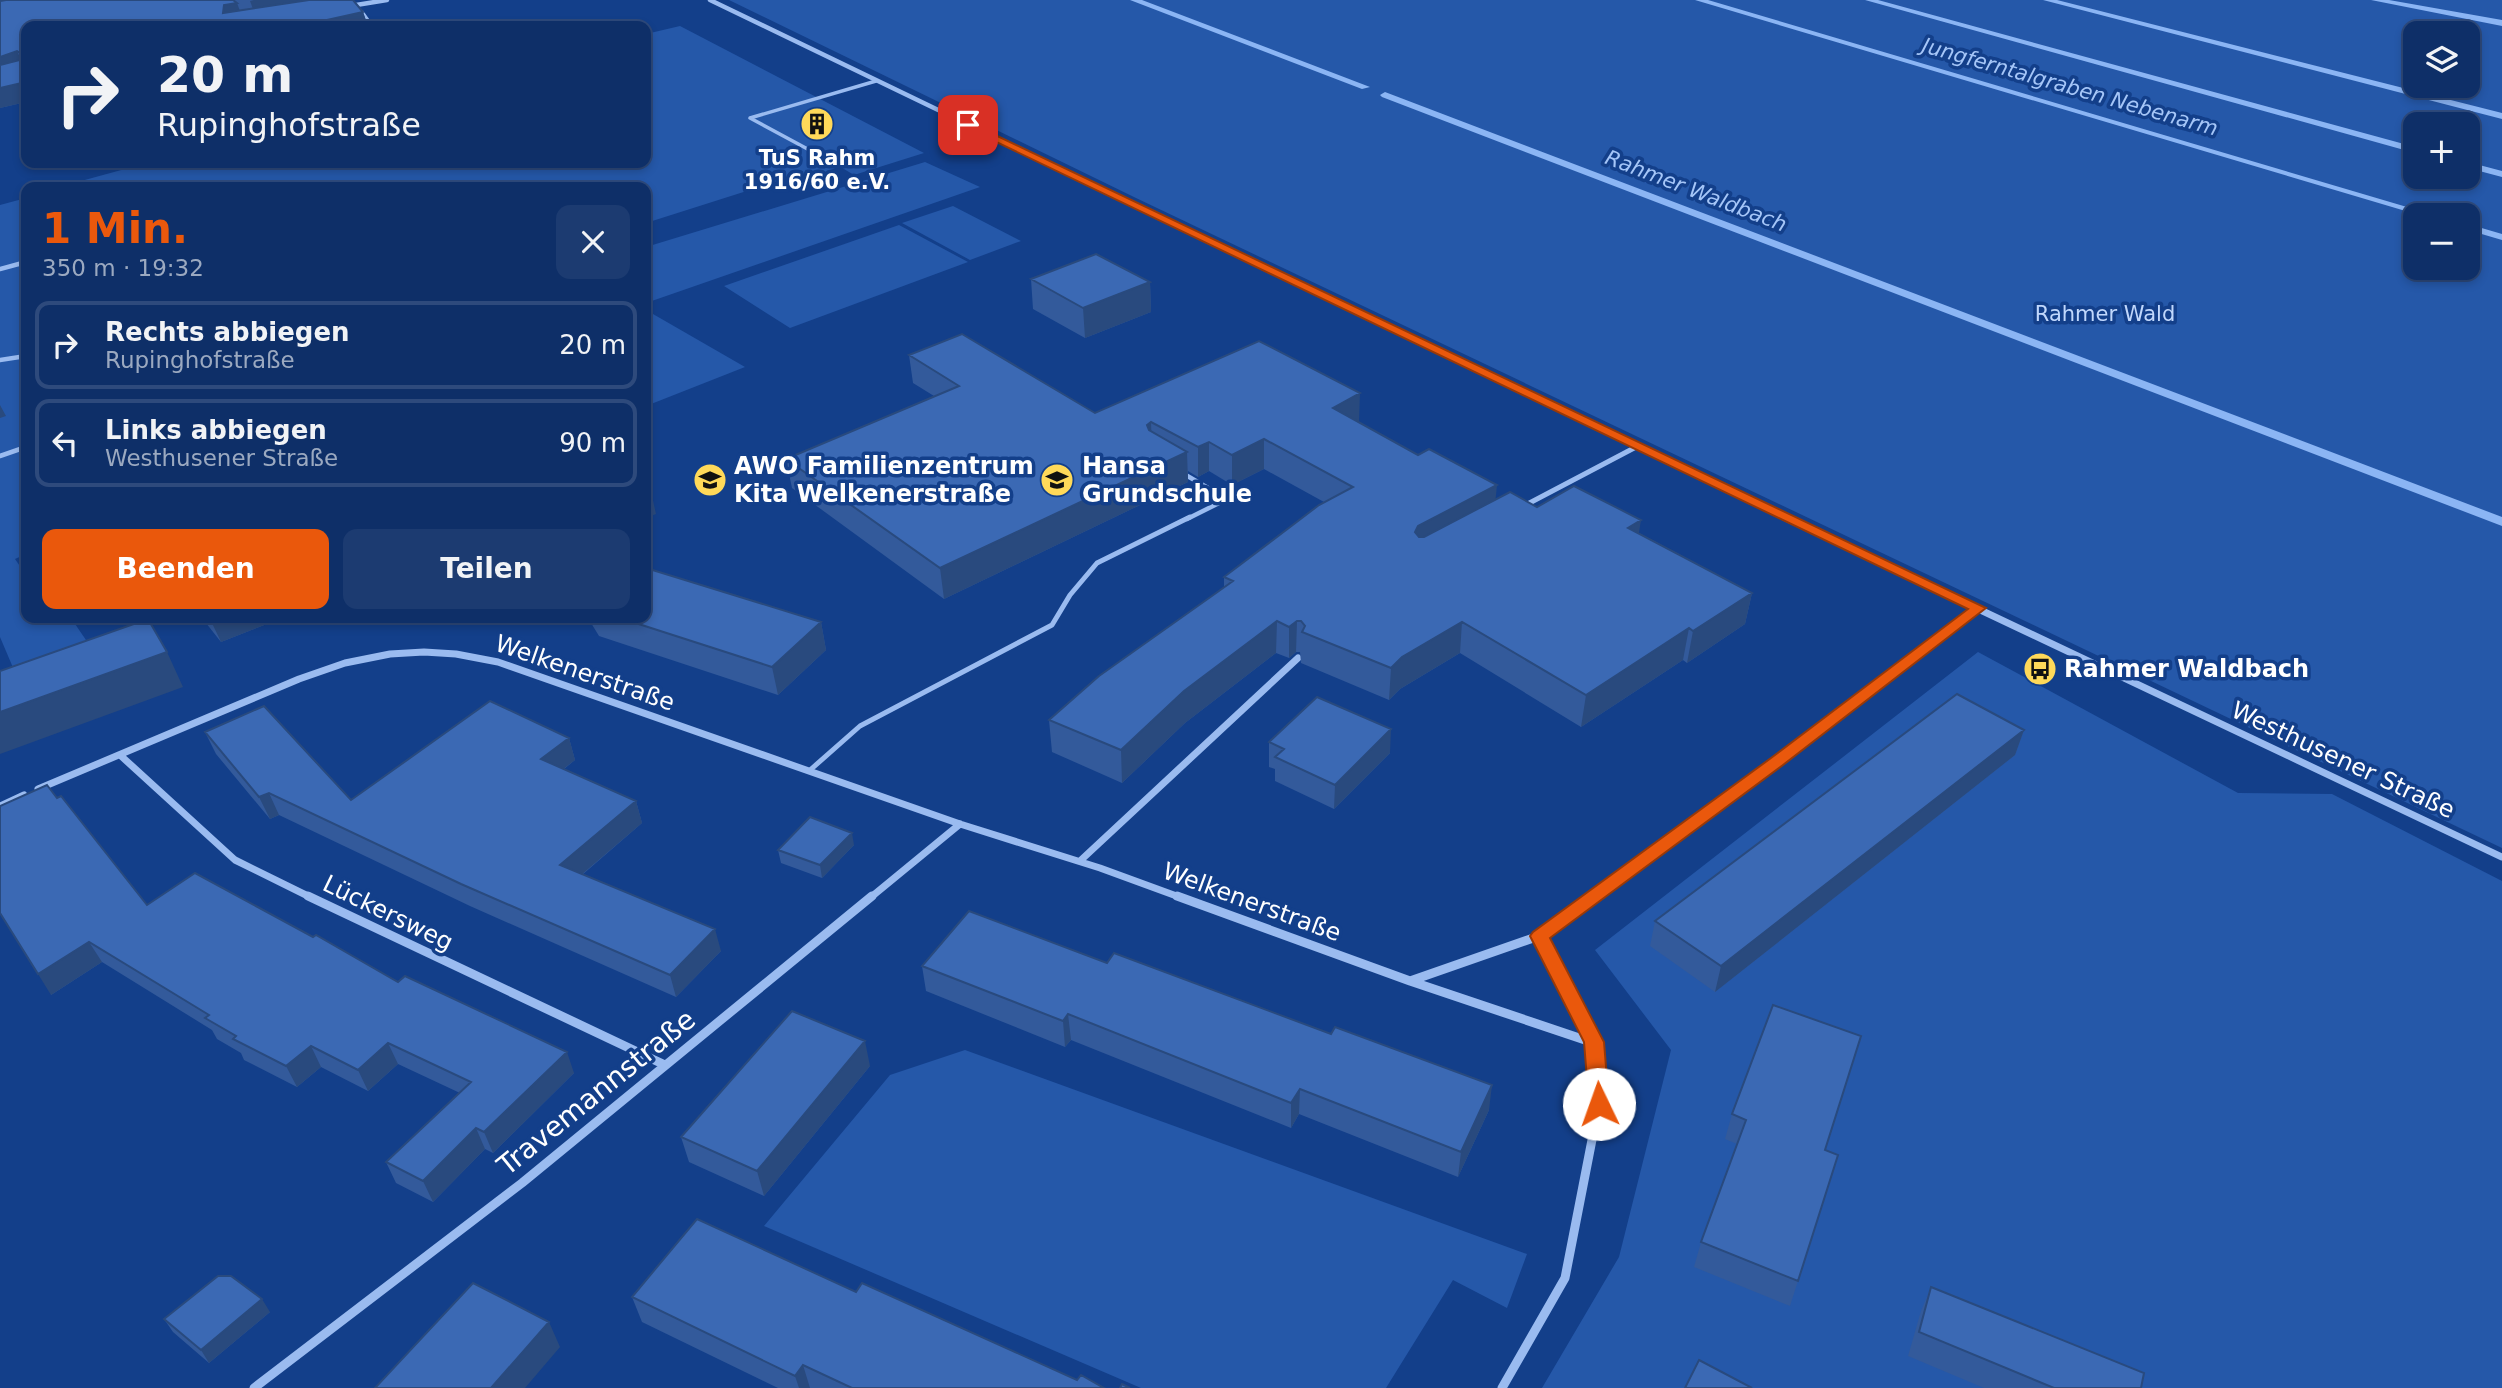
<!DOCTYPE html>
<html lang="de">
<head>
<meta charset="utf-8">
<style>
	:root { --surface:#0e2f68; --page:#1c3b71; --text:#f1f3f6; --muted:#9ba9c0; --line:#2e4a7c; --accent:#ea580c }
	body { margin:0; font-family:"DejaVu Sans",sans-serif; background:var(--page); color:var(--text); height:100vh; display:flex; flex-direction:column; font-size:26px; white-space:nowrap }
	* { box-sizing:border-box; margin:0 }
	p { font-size:23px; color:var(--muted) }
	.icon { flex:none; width:38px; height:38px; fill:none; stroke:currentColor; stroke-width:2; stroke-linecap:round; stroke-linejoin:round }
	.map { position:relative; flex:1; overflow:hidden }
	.side { position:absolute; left:21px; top:182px; width:630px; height:441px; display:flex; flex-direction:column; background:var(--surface); border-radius:14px; box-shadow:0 4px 10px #0003,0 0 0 2px var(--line) }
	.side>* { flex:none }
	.top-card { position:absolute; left:21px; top:21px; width:630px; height:147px; border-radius:14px; box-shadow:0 4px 10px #0003,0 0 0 2px var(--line); background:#0e2f68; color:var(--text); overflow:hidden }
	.buttons { position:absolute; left:2403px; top:21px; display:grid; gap:14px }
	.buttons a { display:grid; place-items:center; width:77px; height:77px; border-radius:14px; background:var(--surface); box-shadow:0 4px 10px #0003,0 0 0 2px var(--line); font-size:35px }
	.pin { position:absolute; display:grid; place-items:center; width:60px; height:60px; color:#fff; margin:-30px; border-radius:14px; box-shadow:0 4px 10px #0006 }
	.me { position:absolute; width:77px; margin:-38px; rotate:357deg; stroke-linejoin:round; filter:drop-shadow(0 0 5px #0008) }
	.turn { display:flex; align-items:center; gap:24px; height:147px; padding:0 21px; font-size:32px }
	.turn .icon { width:91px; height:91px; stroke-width:2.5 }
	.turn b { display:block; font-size:49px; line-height:60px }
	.round { display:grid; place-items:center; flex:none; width:74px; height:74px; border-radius:14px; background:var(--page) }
	.summary { display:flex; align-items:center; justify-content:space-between; height:119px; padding:0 21px }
	h1 { font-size:42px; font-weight:700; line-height:52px; color:var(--accent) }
	.button { display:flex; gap:14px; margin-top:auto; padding:14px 21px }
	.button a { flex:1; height:80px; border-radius:14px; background:var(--accent); color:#fff; font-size:28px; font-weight:700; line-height:80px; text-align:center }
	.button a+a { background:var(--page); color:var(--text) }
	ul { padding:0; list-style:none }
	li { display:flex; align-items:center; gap:21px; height:88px; margin:0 14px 10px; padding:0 7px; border:4px solid var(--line); border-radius:14px }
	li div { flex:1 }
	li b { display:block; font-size:26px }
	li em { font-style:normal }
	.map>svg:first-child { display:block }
	.green { fill:#2558a9; fill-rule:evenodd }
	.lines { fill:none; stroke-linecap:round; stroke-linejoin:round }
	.stream { fill:#8bb5f4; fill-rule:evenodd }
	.lane-far2 { stroke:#9abbf0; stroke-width:3.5 }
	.lane-far1 { stroke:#9abbf0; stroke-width:4.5 }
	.lane { stroke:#9abbf0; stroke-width:5 }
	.street-far3 { stroke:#9abbf0; stroke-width:4.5 }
	.street-far2 { stroke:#9abbf0; stroke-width:5 }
	.street-far1 { stroke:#9abbf0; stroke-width:7 }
	.street { stroke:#9abbf0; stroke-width:9 }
	.wall { fill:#335a9b }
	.shaded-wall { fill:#294a7e }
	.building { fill:#3b69b4; stroke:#294a7e; stroke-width:2 }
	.route { fill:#ea580c; stroke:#983908; stroke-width:2 }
	.labels { text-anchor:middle; stroke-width:7; stroke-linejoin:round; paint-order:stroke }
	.far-water-label { font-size:21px; font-style:italic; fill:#a5c6f8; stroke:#133f8a }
	.far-poi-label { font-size:21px; font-weight:bold; fill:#fff; stroke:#133f8a }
	.far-park-label { font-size:21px; fill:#c0d7fc; stroke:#133f8a }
	.poi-label { font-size:24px; font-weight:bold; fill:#fff; stroke:#133f8a; text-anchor:start }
	.street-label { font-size:24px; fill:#fff; stroke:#133f8a }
	.near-street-label { font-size:28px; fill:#fff; stroke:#133f8a }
</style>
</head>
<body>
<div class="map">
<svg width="2502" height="1388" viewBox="0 0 2502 1388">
	<rect width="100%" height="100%" fill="#133f8a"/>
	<path class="green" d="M729,0h1773v848l-1366,-650zM2415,33h53v53h-53zM2415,124h53v53h-53zM2415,215h53v53h-53z
		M680,26l244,127 -70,22 -15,-9 -12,6 -30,3 -151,48v-36h-587l88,-24h499v-129z
		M925,162l55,25 -334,116v-56z
		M26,198v356l-11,5 11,16v43h45l17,25 -74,27 -14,-33v-432z
		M953,206l68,35 -51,19 -68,-37z
		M899,225l69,37 -178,66 -66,-42z
		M646,310l99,57 -99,39z
		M1978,652l260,141 94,1 170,87v507h-960l77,-131 52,-207 -76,-100z
		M965,1050l562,204 -20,54 -54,-28 -67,108h-245l-377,-162 126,-151z"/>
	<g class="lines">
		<path class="stream" d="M1130,0h12l228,87 -8,2z
			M1695,0h13l726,215h-15z
			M1865,0h13l537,147v6z
			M2043,0h14l445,113v6z
			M2371,0h18l113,20v6z
			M1385,92l1117,425v9l-1120,-429 -2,-2z
			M2468,162l34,9v6l-34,-9z
			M2468,224l34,10v6l-34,-10z"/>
		<path class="lane-far2" d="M362,12l10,14
			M815,153l-65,-35 126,-37"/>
		<path class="lane-far1" d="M0,269l26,-7
			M0,360l26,-4
			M0,456l26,-9
			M1184,474l43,25 -40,20"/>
		<path class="lane" d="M809,771l51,-45 192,-101 18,-30 27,-32 93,-46"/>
		<path class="street-far3" d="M710,0l469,226
			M350,6l37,-6"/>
		<path class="street-far2" d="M1176,225l612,294
			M1522,507l114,-60"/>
		<path class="street-far1" d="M1784,517l718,340
			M120,755l115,105 77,38
			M38,789l261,-110 46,-16 45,-9 34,-2 32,2 42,8 462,162 140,44 82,30
			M0,806l24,-11
			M1080,861l218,-203
			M870,898l90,-74
			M1591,898l186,-136 201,-154"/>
		<path class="street" d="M308,896l357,169
			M1177,896l233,85 129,-45 55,-40
			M1410,981l184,62
			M254,1388l268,-205 350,-287
			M1502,1388l63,-110 34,-174 -5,-61 -55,-107"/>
	</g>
	<path class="wall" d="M0,0h353l10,12 5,14h-342v76l-26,6z
		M1031,279l119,3 1,30 -66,26 -52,-29z
		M909,355l186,58 264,9h-1l137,78 42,7 102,26 113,60 -7,31 -58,39 -4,-3 -102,67 -121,-74 -60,36 -11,11 -88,-37 -1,-11h-4l-7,6 -13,-5 -91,70 -63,60 -70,-31 -3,-32 175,-133v-10l100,-75 -60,-33 -32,16 -23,-14 -11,6 -10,-6v11l-244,117 -152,-111 -6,-29 148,-63 -21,-13z
		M202,618h80l-61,24z
		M543,618h35l-14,7z
		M588,618h58l175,4 5,28 -48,45 -179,-59z
		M2024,730l-9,25 -300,237 -65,-46 5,-25z
		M205,732l146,68 218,-62 6,22 -11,9 72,32 6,22 -60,52 139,76 -45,46 -206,-91 -191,-91 -9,4 -54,-65z
		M1269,742l121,11 -56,56 -59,-28v-12l-6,-2z
		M57,798l90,107 166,32 261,136 -81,80 -8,-4 -52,53 -37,-19 -10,-21 74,-69 -62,-29 -30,27 -47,-24 -24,20 -53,-27 -3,-7 -24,-14 -5,-9 -110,-68 -51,33z
		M854,845l-32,33 -41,-15 -3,-13z
		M922,966l567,144 -31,67 -159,-63 -8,14 -220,-88 -6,7 -139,-56z
		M870,1066l-106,130 -75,-34 -8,-25z
		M1732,1114l106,41 -48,151 -96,-39 7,-25 36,-98 -12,-5z
		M1931,1287l210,101h-157l-76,-32 13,-45z
		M856,1292l221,88 27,8h-326l-136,-66 -10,-25z
		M270,1312l-61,51 -36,-31 -9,-13z"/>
	<path class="shaded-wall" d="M254,0h87l-85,17 -6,-16z
		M237,3l6,16 -20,-6 1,-8z
		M363,12l5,14h-68z
		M17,51l8,17 -25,9v-20z
		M26,82v20l-26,6v-20z
		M1150,282l1,30 -66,26 -2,-30z
		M1360,393l-1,29 -27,16 1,-30z
		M0,405l6,11 -6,2z
		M1151,422l1,29 -5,-26z
		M1264,439v30l-32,16v-30z
		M1209,442v29l-11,6v-30z
		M1187,452l1,30 -244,117 -4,-31z
		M1497,485l-3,30 -81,47 2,-30 3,-6z
		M650,487l6,27 -10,4v-29z
		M1641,520l-5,31 -8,-23z
		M1752,593l-7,31 -58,39 6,-32z
		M218,618h64l-61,24 -10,-21z
		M562,618h16l-14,7z
		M1277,621l-1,32 -91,70 -63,60 -1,-33 63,-59z
		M1297,621l-1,31 -7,6v-31z
		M821,622l5,28 -48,45 -6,-28z
		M1462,622l-2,31 -60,36 -11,11 2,-32 11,-11z
		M1689,628l-6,32 -102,67 5,-32z
		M167,652l16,35 -183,67v-42z
		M1391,729l-1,24 -56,56 1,-24z
		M2024,730l-9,25 -300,237 6,-26z
		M569,738l6,22 -26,20 -8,-21z
		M269,793l10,22 -9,4 -11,-22z
		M636,801l6,22 -75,64 -7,-22z
		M852,833l2,12 -32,33 -2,-13z
		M715,929l6,22 -45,46 -6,-22z
		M89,942l13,20 -51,33 -13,-21z
		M1068,1014l3,26 -6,7 -2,-26z
		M865,1041l5,25 -106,130 -7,-25z
		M388,1043l10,21 -30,27 -10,-21z
		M311,1046l10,21 -24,20 -11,-21z
		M567,1052l7,21 -81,80 -9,-21z
		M1492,1085l-3,25 -31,67 3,-25z
		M1300,1089l-1,25 -8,14v-25z
		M476,1128l9,21 -52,53 -10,-21z
		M262,1299l8,13 -61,51 -8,-13z
		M549,1322l11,25 -35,41h-34z
		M803,1365l7,23h-11l-4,-12z"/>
	<path class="building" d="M6,0h227l4,3 -13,2 -1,8 86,-13h44l10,12 -63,14h-274v56l-26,6v-23l20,-5 3,-5 -6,-4 -17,6v-56z
		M1096,254l54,28 -67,26 -52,-29z
		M962,334l133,79 164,-72 101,52 -27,15 85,47 11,-6 68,36 -79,41 -3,6 4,5h5l86,-45 27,15 37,-21 67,34 -13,8 124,65 -59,38 -4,-3 -103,67 -124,-73 -60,35 -11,11 -89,-36 3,-6 -4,-5h-4l-8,6 -12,-6 -93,70 -63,59 -72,-30 50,-44 134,-95 -9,-4 95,-72 34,-18 -89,-48 -32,16 -23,-13 -11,5 -47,-25 -4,3 2,5 38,22 -247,116 -154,-109 173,-73 -50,-31z
		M646,568l175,54 -49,45 -152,-49h26z
		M148,619l19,33 -167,60v-41z
		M1957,694l67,36 -303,236 -66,-45z
		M1317,697l74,32 -56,56 -60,-28 9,-8 -15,-7z
		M490,701l79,37 -28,21 95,42 -76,64 155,64 -45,46 -209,-91 -192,-91 -10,4 -54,-65 59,-26 87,94z
		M47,785l10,13 4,-2 86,109 48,-32 118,64 3,-2 82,47 7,-6 162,76 -83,80 -8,-4 -53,53 -37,-19 85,-80 -83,-39 -30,27 -47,-24 -25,20 -53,-27 3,-3 -31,-18 4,-3 -120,-73 -51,32 -38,-61v-107z
		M810,817l42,16 -32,32 -42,-15z
		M969,911l138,52 7,-10 217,81 4,-7 157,58 -31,67 -161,-63 -9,14 -223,-89 -5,7 -141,-55z
		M1773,1005l88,31 -36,114 13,5 -40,126 -97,-39 45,-122 -14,-6z
		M792,1011l73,30 -108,130 -76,-34z
		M697,1219l159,73 6,-9 215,97 4,-5 23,13h-252l-49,-23 -8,11 -163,-79z
		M218,1276h13l31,23 -61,51 -37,-31z
		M473,1283l76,39 -58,66h-116z
		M1931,1287l213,86 -3,15h-87l-135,-56z
		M1699,1360l53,28h-67z
		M1122,1384l8,4h-10z"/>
	<path class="route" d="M968,122l1018,486 -203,157 -233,173 54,104 5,62 -3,6 -7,2 -7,-2 -3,-6 -5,-62 -54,-106 3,-4 238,-174 197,-149 -1003,-482 -2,-2z"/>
	<defs>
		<symbol id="building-disc" viewBox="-11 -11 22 22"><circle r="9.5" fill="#ffd959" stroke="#133f8a"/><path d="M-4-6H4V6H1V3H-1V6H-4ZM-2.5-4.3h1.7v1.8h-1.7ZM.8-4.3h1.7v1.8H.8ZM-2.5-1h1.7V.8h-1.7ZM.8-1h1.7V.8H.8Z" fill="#111"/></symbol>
		<symbol id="school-disc" viewBox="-11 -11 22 22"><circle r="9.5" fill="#ffd959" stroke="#133f8a"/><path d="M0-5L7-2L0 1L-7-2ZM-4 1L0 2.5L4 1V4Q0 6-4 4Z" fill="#111"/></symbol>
		<symbol id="bus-disc" viewBox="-11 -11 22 22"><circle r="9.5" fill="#ffd959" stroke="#133f8a"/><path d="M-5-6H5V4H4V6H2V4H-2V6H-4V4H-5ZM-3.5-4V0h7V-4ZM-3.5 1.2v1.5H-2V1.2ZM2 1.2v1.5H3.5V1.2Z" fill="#111"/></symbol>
	</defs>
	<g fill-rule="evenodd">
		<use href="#building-disc" x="798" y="105" width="38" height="38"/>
		<use href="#school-disc" x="691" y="461" width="38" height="38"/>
		<use href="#school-disc" x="1038" y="461" width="38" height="38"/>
		<use href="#bus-disc" x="2021" y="650" width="38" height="38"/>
	</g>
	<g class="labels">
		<g class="far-water-label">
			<text transform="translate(2070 87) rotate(16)" y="7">Jungferntalgraben Nebenarm</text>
			<text transform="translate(1696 191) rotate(21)" y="7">Rahmer Waldbach</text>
		</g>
		<g class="far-poi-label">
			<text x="817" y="165">TuS Rahm<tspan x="817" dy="24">1916/60 e.V.</tspan></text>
		</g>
		<g class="far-park-label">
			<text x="2105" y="321">Rahmer Wald</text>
		</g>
		<g class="poi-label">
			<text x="734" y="474">AWO Familienzentrum<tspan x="734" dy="28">Kita Welkenerstraße</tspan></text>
			<text x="1082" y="474">Hansa<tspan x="1082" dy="28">Grundschule</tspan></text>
			<text x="2064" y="677">Rahmer Waldbach</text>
		</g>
		<g class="street-label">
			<text transform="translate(585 673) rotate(19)" y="8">Welkenerstraße</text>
			<text transform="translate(2343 760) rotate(25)" y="8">Westhusener Straße</text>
			<text transform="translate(1252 902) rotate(20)" y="8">Welkenerstraße</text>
			<text transform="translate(388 913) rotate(26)" y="8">Lückersweg</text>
		</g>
		<g class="near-street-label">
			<text transform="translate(596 1092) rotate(-39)" y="10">Travemannstraße</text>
		</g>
	</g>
</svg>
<div class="buttons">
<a><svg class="icon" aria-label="layers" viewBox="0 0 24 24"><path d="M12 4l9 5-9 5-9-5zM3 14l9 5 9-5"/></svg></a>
<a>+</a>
<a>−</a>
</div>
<div class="pin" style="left:968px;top:125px;background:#d93025"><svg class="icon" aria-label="arrive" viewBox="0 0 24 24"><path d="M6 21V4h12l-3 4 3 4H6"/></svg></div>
<svg class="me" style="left:1599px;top:1104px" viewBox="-20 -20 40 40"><circle r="19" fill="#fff"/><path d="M0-13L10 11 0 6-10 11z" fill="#ea580c"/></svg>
<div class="top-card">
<div class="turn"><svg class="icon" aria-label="right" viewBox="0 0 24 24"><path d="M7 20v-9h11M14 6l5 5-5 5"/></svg><div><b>20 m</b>Rupinghofstraße</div></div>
</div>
<section class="side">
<div class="summary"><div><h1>1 Min.</h1><p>350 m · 19:32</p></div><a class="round"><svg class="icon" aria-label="close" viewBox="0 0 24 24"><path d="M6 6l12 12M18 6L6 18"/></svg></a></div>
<ul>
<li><svg class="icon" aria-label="right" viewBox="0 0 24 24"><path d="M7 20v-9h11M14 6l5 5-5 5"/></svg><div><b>Rechts abbiegen</b><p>Rupinghofstraße</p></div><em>20 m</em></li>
<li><svg class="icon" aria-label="left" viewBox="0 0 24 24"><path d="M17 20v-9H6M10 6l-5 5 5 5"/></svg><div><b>Links abbiegen</b><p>Westhusener Straße</p></div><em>90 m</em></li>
</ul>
<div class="button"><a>Beenden</a><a>Teilen</a></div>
</section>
</div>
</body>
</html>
